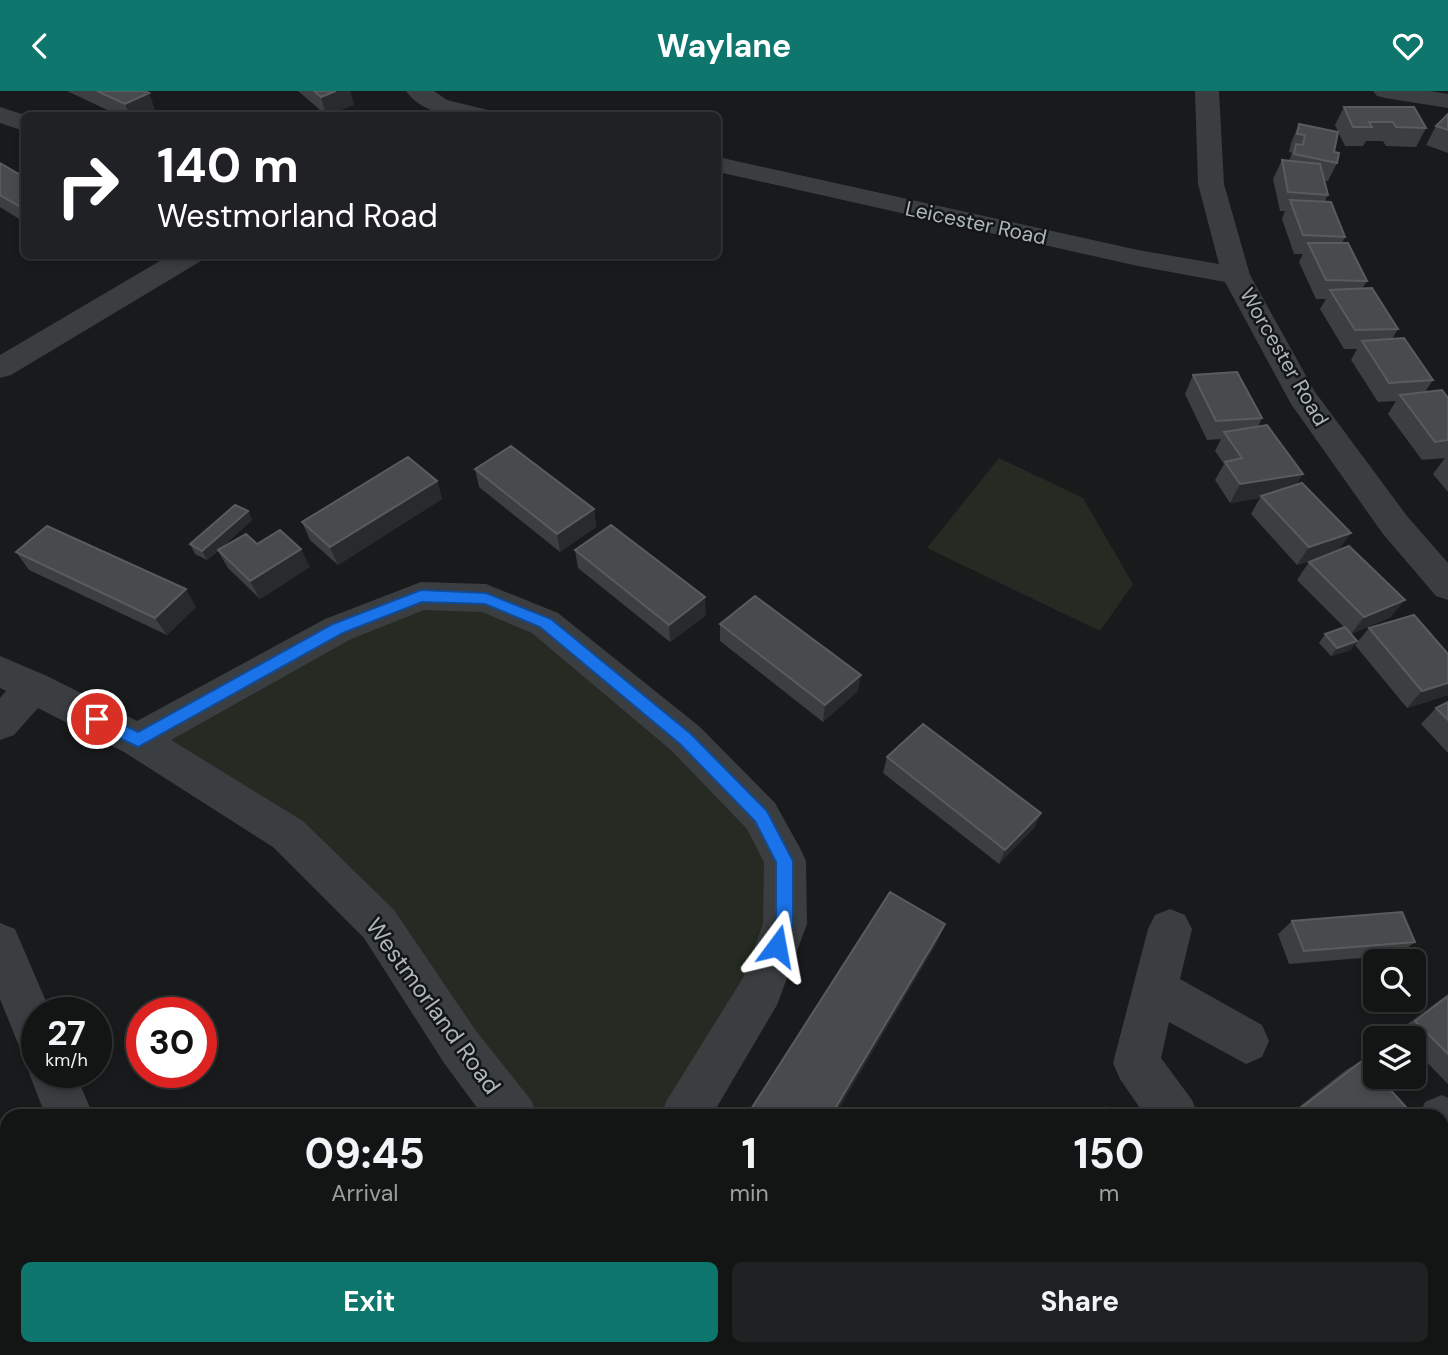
<!DOCTYPE html>
<html lang="en">
<head>
<meta charset="utf-8">
<style>
	:root { --surface:#131414; --page:#202122; --text:#f1f3f6; --muted:#9d9ea0; --line:#323334; --accent:#0f766e }
	body { margin:0; font-family:"DM Sans",sans-serif; background:var(--page); color:var(--text); height:100vh; display:flex; flex-direction:column; font-size:26px; white-space:nowrap }
	* { box-sizing:border-box; margin:0 }
	p { font-size:23px; color:var(--muted) }
	.icon { flex:none; width:38px; height:38px; fill:none; stroke:currentColor; stroke-width:2; stroke-linecap:round; stroke-linejoin:round }
	.map { position:relative; flex:1; overflow:hidden }
	.side { position:absolute; left:0px; top:1018px; width:1449px; height:247px; display:flex; flex-direction:column; background:var(--surface); border-radius:21px 21px 0 0; box-shadow:0 4px 10px #0003,0 0 0 2px var(--line) }
	.side>* { flex:none }
	.guide { position:absolute; left:21px; top:21px; width:700px; height:147px; border-radius:10px; box-shadow:0 4px 10px #0003,0 0 0 2px var(--line); background:#202124; color:#fff; overflow:hidden }
	.controls { position:absolute; left:1363px; top:858px; display:grid; gap:14px }
	.controls a { display:grid; place-items:center; width:63px; height:63px; border-radius:10px; background:var(--surface); box-shadow:0 4px 10px #0003,0 0 0 2px var(--line); font-size:35px }
	.speed { position:absolute; left:21px; top:906px; display:flex; gap:14px; font-size:35px; font-weight:700; text-align:center }
	.speed>* { display:grid; place-content:center; width:91px; height:91px; border-radius:50%; background:var(--surface); box-shadow:0 4px 10px #0003,0 0 0 2px var(--line); line-height:1 }
	.speed small { font-size:18px; font-weight:400 }
	.speed .limit { border:10px solid #d22; background:#fff; color:#111 }
	.pin { position:absolute; display:grid; place-items:center; width:60px; height:60px; color:#fff; margin:-30px; border:4px solid #fff; border-radius:50%; box-shadow:0 2px 7px #0007 }
	.me { position:absolute; width:77px; margin:-38px; rotate:13deg; stroke-linejoin:round; filter:drop-shadow(0 0 5px #0008) }
	.turn { display:flex; align-items:center; gap:24px; height:147px; padding:0 21px; font-size:32px }
	.turn .icon { width:91px; height:91px; stroke-width:2.5 }
	.turn b { display:block; font-size:49px; line-height:60px }
	.eta { display:flex; justify-content:space-evenly; align-items:center; height:119px; text-align:center }
	.eta b { font-size:42px; font-weight:700; line-height:49px }
	.primary-button { display:flex; gap:14px; margin-top:auto; padding:14px 21px }
	.primary-button a { flex:1; height:80px; border-radius:10px; background:var(--accent); color:#fff; font-size:28px; font-weight:700; line-height:80px; text-align:center }
	.primary-button a+a { background:var(--page); color:var(--text) }
	header { display:flex; justify-content:space-between; align-items:center; height:91px; padding:0 21px; background:var(--accent); color:#fff; font-size:32px; font-weight:700 }
	.map>svg:first-child { display:block }
	.green { fill:#252b23 }
	.lines { fill:none; stroke-linecap:round; stroke-linejoin:round }
	.path { stroke:#404547; stroke-width:5; stroke-dasharray:4.5 6; stroke-linecap:butt }
	.minor { fill:#3a3e40; fill-rule:evenodd }
	.wall { fill:#3c3e40 }
	.shaded-wall { fill:#292a2c }
	.building { fill:#484b4d; stroke:#585c5e; stroke-width:2 }
	.route { fill:#1a73e8; stroke:#114b97; stroke-width:2 }
	.labels { text-anchor:middle; stroke-width:5; stroke-linejoin:round; paint-order:stroke }
	.far-street-label { font-size:21px; fill:#acb7ba; stroke:#141516 }
	.street-label { font-size:24px; fill:#acb7ba; stroke:#141516 }
</style>
</head>
<body>
<header><svg class="icon" aria-label="back" viewBox="0 0 24 24"><path d="M15 5l-7 7 7 7"/></svg>Waylane<svg class="icon" aria-label="heart" viewBox="0 0 24 24"><path d="M12 20l-8-8c-3-5 5-10 8-4 3-6 11-1 8 4z"/></svg></header>
<div class="map">
<svg width="1448" height="1264" viewBox="0 0 1448 1264">
	<rect width="100%" height="100%" fill="#191a1b"/>
	<path class="green" d="M999,367l84,40 50,86 -33,47 -173,-83z
		M421,505l125,27 215,193 24,108 -101,192h-170l-135,-192 -241,-184z"/>
	<g class="lines">
		<path class="path" d="M1094,1026l17,-12
			M726,1264l9,-6"/>
		<path class="minor" d="M406,0h28l13,9 41,10 3,5c-28,3 -67,2 -85,-24z
			M1195,0h24l5,93 26,91 65,117 92,124 41,47v37l-12,-4 -53,-62 -92,-130 -66,-122 -87,-16 -420,-94v-15l420,93 81,14 -21,-80z
			M1373,0h57l18,3v14l-63,-10 -8,-2z
			M0,16l25,8 -1,16 -24,-8z
			M170,164h34l-3,6 -190,114 -11,3v-23z
			M421,491l65,2 72,29 142,114 75,76 25,45 6,13 1,63 -30,81 -66,112h-51l7,-17 76,-122 20,-54 1,-62 -17,-33 -75,-78 -140,-118 -50,-21 -58,-2 -73,29 -180,101 132,81 91,89 82,121 55,69 7,17h-54l-40,-54 -80,-125 -91,-91 -149,-95 -86,-44 -24,27 -14,5v-42l6,-7 -6,-3v-32l47,20 90,45 188,-102z
			M1170,818l15,6 7,14 -12,50 82,46 7,16 -7,16 -16,7 -77,-42 -8,36 31,42 7,17h-53l-26,-38 -7,-16 35,-134 7,-14z
			M0,832l15,6 36,84h-14v60h38l19,44h-48l-17,-44 6,-16 -14,-6 -21,-52z
			M1442,1004l6,3v51l-6,-3v-29h-23l6,-15z
			M1448,1105v53l-6,2v-53z
			M635,1258h54l3,6h-54z
			M1055,1258h55l3,6h-55z
			M1307,1258h55l3,6h-55z"/>
	</g>
	<path class="wall" d="M67,0h77l12,21 -7,3h-31z
		M298,0h52l4,14 -28,10z
		M1344,16l82,21 -10,19 -30,-1 -3,-5h-17l-3,5h-18l-10,-21z
		M1448,23v39l-22,-8 10,-19z
		M1299,33l35,28 3,11 -9,18h-4l4,14 -3,6 20,36 -3,6 25,38 -5,8 36,40 -6,10 41,41 -8,12 23,6v94l-15,-18 12,-16 -23,2 -34,-46 8,-13 -18,1 -27,-42 6,-11h-13l-24,-40 6,-10h-10l-17,-37 4,-8h-9l-12,-35 3,-8h-5l-7,-32 9,-19 7,1 3,-8 -3,-1 2,-9z
		M0,72l24,14v45l-24,-15z
		M1193,284l69,43 -4,9 81,123 52,67 -40,17v16l-20,6 -12,-13 6,-9 20,-6 -48,-48 12,-18 16,-6 -28,9 -46,-51 9,-16 -30,5 -15,-23 9,-16 -9,-13 6,-12 -14,1 -22,-46z
		M475,378l119,40 2,18 -36,25 -81,-65z
		M437,390l5,18 -104,66 -28,-25 -8,-18z
		M248,420l4,9 -32,29 37,-5 53,23 -50,32 -32,-31 -10,-17 -11,9 -12,-6 -5,-10z
		M575,459l131,65 -36,27 -92,-74z
		M16,461l180,55 -29,28 -138,-65z
		M720,533l138,67 -35,31 -103,-81z
		M1369,537l79,26v41l-41,13 -52,-63z
		M1448,611v51l-27,-29 15,-16z
		M887,666l154,56 -7,15 -35,36 -116,-91z
		M1292,830l123,21 -17,13 -109,9 -11,-30z
		M1448,903v90l-34,-35v-11h-11l-6,-6z
		M1363,969l52,57h-129l60,-47z
		M1448,1220v44h-20l-5,-6h19v-32z
		M1166,1258h76l4,6h-75z"/>
	<path class="shaded-wall" d="M336,0h14l4,14 -28,10 -5,-18z
		M149,2l7,19 -7,3h-19l-5,-11z
		M1303,383l-11,18 -31,4 -1,2 -30,5 10,-19z
		M437,390l5,18 -104,66 -8,-18z
		M594,418l2,18 -36,25 -3,-18z
		M248,420l4,9 -45,40 -5,-9z
		M1351,442l-13,18 -41,14 12,-18z
		M301,458l9,18 -50,32 -10,-18z
		M186,498l10,18 -29,28 -12,-17z
		M705,506l1,18 -36,27 -1,-17z
		M1405,509l-14,17 -40,17 13,-17z
		M1357,550l-6,9 -20,6 6,-8z
		M861,584l-3,16 -35,31 2,-17z
		M1448,592v12l-41,13 15,-17z
		M1041,722l-7,15 -35,36 6,-14z
		M945,833l-8,19 -103,174h-4z
		M0,1080l4,2 3,9v67l-7,-26z
		M7,1196v17l-7,5v-18z
		M40,1258h20l1,6h-19z
		M338,1258h23l-7,6h-23z
		M465,1258h9l2,6h-9z"/>
	<path class="building" d="M97,0h47l5,2 -24,11z
		M314,0h22l-15,6z
		M1344,16h70l12,21 -30,-1 -3,-5h-24l3,5h-19z
		M1448,23v16l-12,-4z
		M1299,33l39,8 -4,20 5,1 -2,10 -43,-9 2,-10 7,1 2,-10 -8,-1z
		M1282,69l38,4 8,31 -40,-3z
		M0,72l24,14v32l-24,-14z
		M1290,109l41,2 14,35 -42,-2z
		M1308,152h40l19,38 -41,-1z
		M1372,197l26,41 -43,1 -25,-40z
		M1404,247l29,42 -44,3 -27,-42z
		M1237,281l25,46 -46,3 -23,-46z
		M1442,299l6,8v42l-13,2 -35,-47z
		M1267,334l36,49 -63,10 -15,-22 17,-4 -18,-26z
		M511,355l83,63 -37,25 -82,-65z
		M408,366l29,24 -107,66 -28,-25z
		M1302,392l49,50 -42,14 -48,-51z
		M235,414l13,6 -46,40 -12,-7z
		M611,434l94,72 -36,28 -94,-75z
		M47,435l139,63 -31,29 -139,-66z
		M280,439l21,19 -51,32 -32,-31 28,-16 11,10z
		M1349,455l56,54 -41,17 -55,-55z
		M755,505l106,79 -36,30 -105,-81z
		M1414,524l34,39v29l-26,8 -53,-63z
		M1345,536l12,14 -20,7 -12,-14z
		M1448,611v18l-12,-12z
		M923,633l118,89 -36,37 -118,-93z
		M890,801l55,32 -115,193h-84z
		M1402,821l13,30 -111,9 -12,-30z
		M1448,905v58l-33,-33z
		M1363,969l13,14v2h2l37,41h-126z
		M0,1132l7,26v38l-7,4z
		M7,1229v29h33l2,6h-42v-31z
		M225,1258h113l-7,6h-114z
		M404,1258h61l2,6h-61z
		M825,1258h42l4,6h-53z
		M1190,1258h52l4,6h-51z"/>
	<path class="route" d="M421,499l65,3 65,26 140,115 76,77 26,50v63l-10,28 -6,2 -7,-2 -2,-6 8,-22v-62l-21,-41 -75,-77 -140,-117 -55,-23 -63,-2 -79,31 -205,114 -47,-23 -2,-5 8,-7 41,20 195,-108z"/>
	<g class="labels">
		<g class="far-street-label">
			<text transform="translate(976 132) rotate(12)" y="7">Leicester Road</text>
			<text transform="translate(1284 266) rotate(60)" y="7">Worcester Road</text>
		</g>
		<g class="street-label">
			<text transform="translate(433 915) rotate(54)" y="8">Westmorland Road</text>
		</g>
	</g>
</svg>
<div class="controls">
<a><svg class="icon" aria-label="search" viewBox="0 0 24 24"><circle cx="10" cy="10" r="6"/><path d="M15 15l6 6"/></svg></a>
<a><svg class="icon" aria-label="layers" viewBox="0 0 24 24"><path d="M12 4l9 5-9 5-9-5zM3 14l9 5 9-5"/></svg></a>
</div>
<div class="speed"><div>27<small>km/h</small></div><div class="limit">30</div></div>
<div class="pin" style="left:97px;top:628px;background:#d93025"><svg class="icon" aria-label="arrive" viewBox="0 0 24 24"><path d="M6 21V4h12l-3 4 3 4H6"/></svg></div>
<svg class="me" style="left:777px;top:855px" viewBox="-20 -20 40 40"><path d="M0-17L14 15 0 8-14 15z" fill="#1a73e8" stroke="#fff" stroke-width="4"/></svg>
<div class="guide">
<div class="turn"><svg class="icon" aria-label="right" viewBox="0 0 24 24"><path d="M7 20v-9h11M14 6l5 5-5 5"/></svg><div><b>140 m</b>Westmorland Road</div></div>
</div>
<section class="side">
<div class="eta">
<div><b>09:45</b><p>Arrival</p></div>
<div><b>1</b><p>min</p></div>
<div><b>150</b><p>m</p></div>
</div>
<div class="primary-button"><a>Exit</a><a>Share</a></div>
</section>
</div>
</body>
</html>
